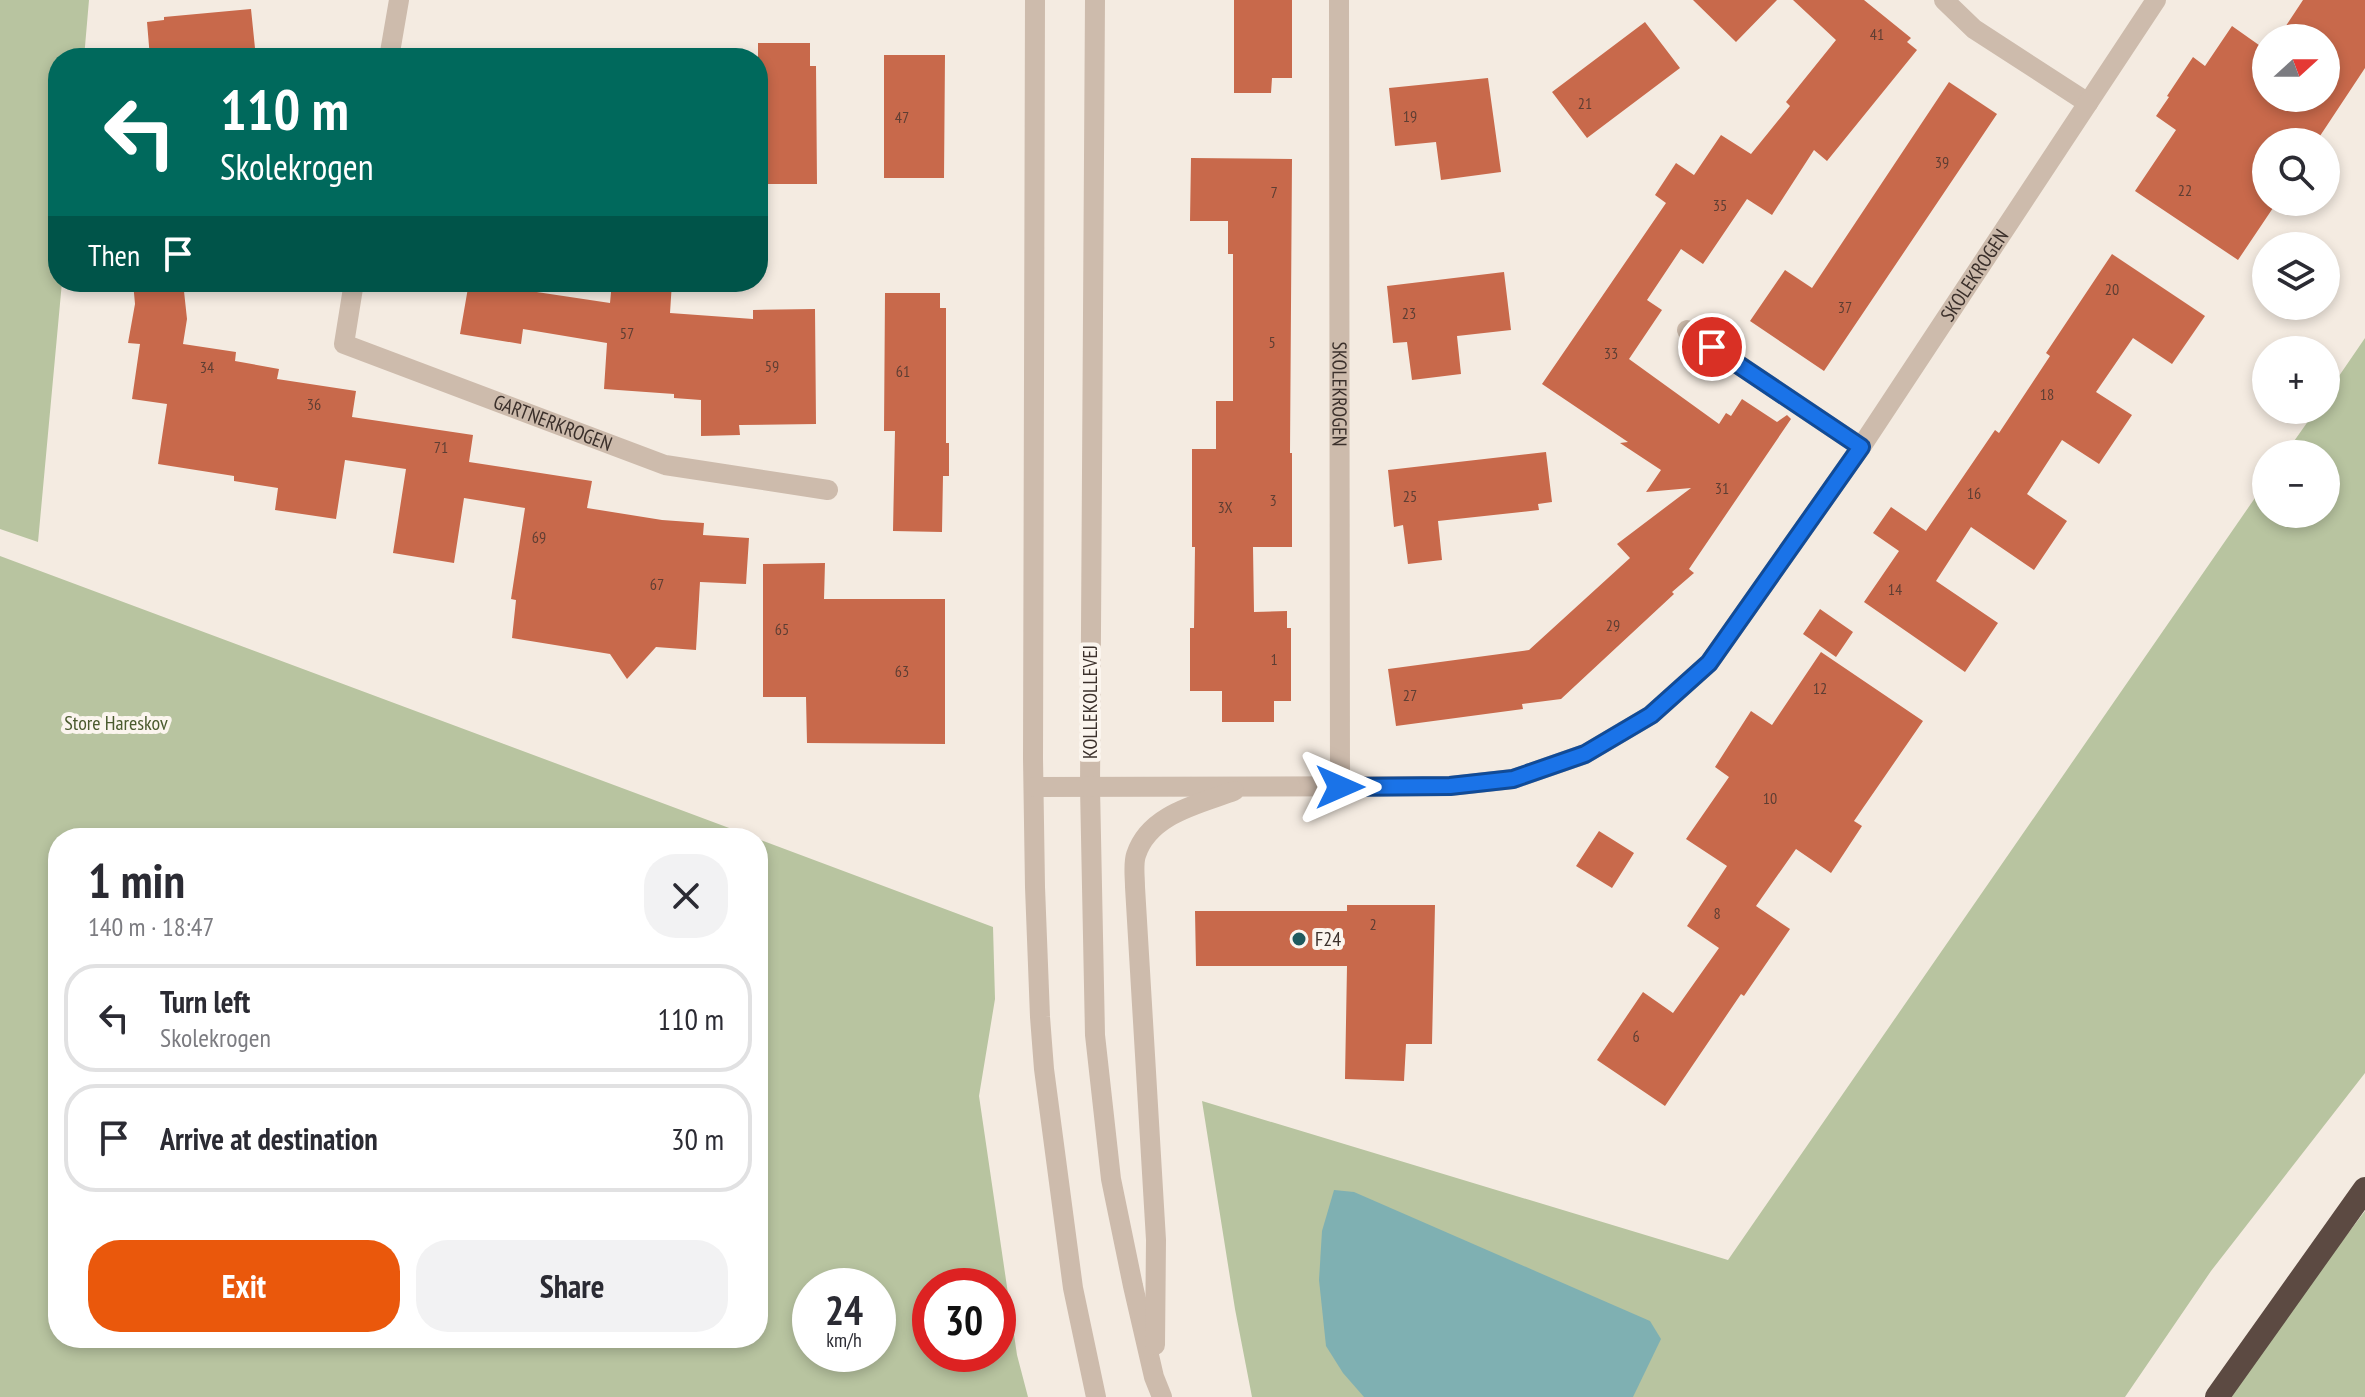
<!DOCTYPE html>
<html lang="en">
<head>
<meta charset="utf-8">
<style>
	:root { --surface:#fff; --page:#f2f2f3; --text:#2b2b33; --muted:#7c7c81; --line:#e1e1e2; --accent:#ea580c }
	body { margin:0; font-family:"PT Sans Narrow",sans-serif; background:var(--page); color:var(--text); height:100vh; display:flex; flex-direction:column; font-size:30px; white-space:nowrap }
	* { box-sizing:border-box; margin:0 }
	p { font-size:26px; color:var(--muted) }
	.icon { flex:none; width:44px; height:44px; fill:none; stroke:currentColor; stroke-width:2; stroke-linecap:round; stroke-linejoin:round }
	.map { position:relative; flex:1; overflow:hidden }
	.sheet { position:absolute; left:48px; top:828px; width:720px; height:520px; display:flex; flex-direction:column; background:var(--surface); border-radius:32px; box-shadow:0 4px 12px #0003 }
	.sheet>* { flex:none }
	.guide { position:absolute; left:48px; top:48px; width:720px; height:244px; border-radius:32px; box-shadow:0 4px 12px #0003; background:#00695c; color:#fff; overflow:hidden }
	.needle { width:52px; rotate:69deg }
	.buttons { position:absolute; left:2252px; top:24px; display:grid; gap:16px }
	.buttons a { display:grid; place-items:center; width:88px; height:88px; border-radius:50%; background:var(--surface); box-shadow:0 4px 12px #0003; font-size:40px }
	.speed { position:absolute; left:792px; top:1268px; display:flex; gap:16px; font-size:40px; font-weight:700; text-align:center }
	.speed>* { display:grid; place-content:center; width:104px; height:104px; border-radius:50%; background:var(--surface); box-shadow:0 4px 12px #0003; line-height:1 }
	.speed small { font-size:20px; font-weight:400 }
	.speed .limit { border:12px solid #d22; background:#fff; color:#111 }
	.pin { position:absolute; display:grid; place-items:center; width:68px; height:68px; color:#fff; margin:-34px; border:4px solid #fff; border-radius:50%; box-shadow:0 2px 8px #0007 }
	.me { position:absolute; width:88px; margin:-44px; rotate:90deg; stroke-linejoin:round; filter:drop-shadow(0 0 6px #0008) }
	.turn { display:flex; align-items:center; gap:28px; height:168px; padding:0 40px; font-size:36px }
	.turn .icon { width:104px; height:104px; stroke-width:2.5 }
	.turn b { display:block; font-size:56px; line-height:68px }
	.then { display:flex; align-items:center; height:76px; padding:0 40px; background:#0003; gap:16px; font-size:30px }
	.round { display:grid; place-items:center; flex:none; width:84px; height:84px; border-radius:32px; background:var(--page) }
	.summary { display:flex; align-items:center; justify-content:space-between; height:136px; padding:0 40px }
	h1 { font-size:48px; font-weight:700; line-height:60px }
	.button { display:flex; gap:16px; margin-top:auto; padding:16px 40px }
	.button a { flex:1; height:92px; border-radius:32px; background:var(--accent); color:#fff; font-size:32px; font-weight:700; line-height:92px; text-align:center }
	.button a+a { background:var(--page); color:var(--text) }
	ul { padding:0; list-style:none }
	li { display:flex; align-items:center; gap:24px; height:108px; margin:0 16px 12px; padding:0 24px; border:4px solid var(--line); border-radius:32px }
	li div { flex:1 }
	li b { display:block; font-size:30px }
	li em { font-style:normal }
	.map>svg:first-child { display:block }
	.green { fill:#b8c4a0; fill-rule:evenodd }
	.water { fill:#7fb0b2 }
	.building { fill:#c8694b }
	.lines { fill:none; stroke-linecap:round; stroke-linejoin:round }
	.minor { stroke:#cdbbac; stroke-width:20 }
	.highway { stroke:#5c4a42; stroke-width:24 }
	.route-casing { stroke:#114b97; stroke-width:20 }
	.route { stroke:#1a73e8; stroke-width:14 }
	.poi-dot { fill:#1f5a5e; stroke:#fbf5ee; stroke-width:3 }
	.labels { text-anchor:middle; stroke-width:8; stroke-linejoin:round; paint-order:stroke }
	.number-label { font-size:16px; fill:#5e3e33 }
	.street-label { font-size:20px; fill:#3b302b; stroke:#fbf5ee }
	.park-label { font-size:20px; fill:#4a5a2e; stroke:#fbf5ee }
	.poi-label { font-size:20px; fill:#3b302b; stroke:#fbf5ee; text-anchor:start }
</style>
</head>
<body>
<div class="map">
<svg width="2365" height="1397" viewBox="0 0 2365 1397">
	<rect width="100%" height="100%" fill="#f4ebe1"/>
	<path class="green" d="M0,0h89l-5,58h-26v224h4l-24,260 -38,-13z
		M2365,338v735l-154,198 -86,126h-873l-17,-88 -33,-208 526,159 538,-778v32h60v-60h-41l31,-44h10v-15z
		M0,556l756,282h-698v500h700v-499l235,88 2,72 -16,97 38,259 11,42h-1028zM810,1286h68v68h-68zM930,1286h68v68h-68z
		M2365,1211v186h-142z"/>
	<path class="water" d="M1334,1190l20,2 296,129 11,18 -28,58h-269l-21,-24 -17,-27 -7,-66 3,-49z"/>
	<path class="building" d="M1234,0h58v78h-20l-1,15h-37z
		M1693,0h84l-41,42z
		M1793,0h71l47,38 -4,4 10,8 -90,111 -13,-11 -42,65 -25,-16 -44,65 -22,-15 -34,51 15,10 -33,49 90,65 7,-11 5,3 11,-17 35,23 10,-7 4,4 -102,150 5,4 -22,19 2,2 -113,105 -39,5 1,5 -127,17 -8,-57 141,-19 101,-92 -13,-14 74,-56 -45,4 15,-22 -41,-27 8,-1 -86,-58 124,-181 -11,-8 21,-32 18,12 27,-40 30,19 39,-48 -4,-4 50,-62z
		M2303,0h62v68l-49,74h-50v60h11l-39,58 -103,-69 41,-61 -20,-14 13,-19 -2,-1 26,-39 12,9 27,-40 34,24v48h60v-60h-48z
		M251,9l5,49h-106l-3,-36 17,-2v-3z
		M1645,22l35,46 -93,70 -35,-46z
		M758,43h52v23h6l1,118h-59z
		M884,55h61l-1,123h-60z
		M1488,78l13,94 -60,8 -5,-38 -41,4 -6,-58z
		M1949,82l48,32 -173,257 -74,-50 35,-51 27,18z
		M1191,158l101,1 -2,294h2v94h-39l1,65 33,-1v17h4v73h-17v21h-52v-31h-32v-63h4l1,-81h-3v-98h24v-48h17v-147h-5v-33h-38z
		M2112,254l93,62 -33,48 -39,-26 -37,54 36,23 -33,49 -37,-24 -35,54 40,27 -33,49 -63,-43 -35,54 62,42 -33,49 -101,-70 35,-51 -26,-18 18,-26 35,24 69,-101 4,3 51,-77 -4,-3z
		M1504,272l7,58 -54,6 4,38 -49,6 -5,-38 -14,1 -6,-57z
		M133,282h50l4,37 -4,25 53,8 -1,9 44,8 -2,10 79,12 -4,26 121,18 -4,27 123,19 -5,27 75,12 42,3 -1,12 46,3 -3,46 -46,-2 -4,68 -40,-3 -29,32 -17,-25 -98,-16 4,-38 -5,-1 14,-91 -61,-10 -10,65 -61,-10 13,-84 -61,-9 -9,59 -61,-9 3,-22 -44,-7v-5l-76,-12 9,-60 -35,-5 8,-55 -12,-1 7,-39z
		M469,282h62l-1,9 80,12 2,-21h60l-2,31 83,6v-9l62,-1 1,115 -77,1 1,10 -39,1v-36l-27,-2v-4l-70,-5 3,-46 -84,-14 -2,15 -61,-10z
		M885,293h55v15h6v135h3v33h-6l-1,56 -49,-1 2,-100h-11z
		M1546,452l6,50 -14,2 1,6 -101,11 4,39 -34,4 -5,-39 -9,2 -6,-57z
		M825,563l-1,36h121v145l-138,-1 -1,-46h-43v-133z
		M1820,609l33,23 -17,25 -33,-23z
		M1821,652l102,69 -69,100 8,5 -31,47 -35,-24 -40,57 34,23 -46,67 -3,-2 -76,112 -68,-46 46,-68 30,21 46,-65 -32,-22 40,-60 -41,-27 43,-62 -14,-10 36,-56 21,14z
		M1599,831l35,22 -22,35 -36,-22z
		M1347,905h88l-3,139h-26l-2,37 -59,-2 2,-113h-151l-1,-55h152z"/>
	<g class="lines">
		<g class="minor">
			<path d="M1035,0l-2,758 2,129 5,130 4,52 29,219 23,109"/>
			<path d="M1095,0l-5,787 5,248 16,144 22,107 21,91 8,20"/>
			<path id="s1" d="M1339,0l1,787"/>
			<path d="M1944,0l30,29 114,74"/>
			<path d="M389,58l10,-58"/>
			<path id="s2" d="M354,282l-10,62 321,121 163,25"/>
			<path d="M1687,330l174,117"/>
			<path id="s3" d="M1034,787l416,-1 63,-7 72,-25 66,-39 58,-52 152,-216 295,-447"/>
			<path d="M1155,1345l1,-105 -21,-353c0,-10 -2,-23 1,-32 13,-41 63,-51 98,-64"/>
		</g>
		<path class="highway" d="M2217,1397l148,-208"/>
	</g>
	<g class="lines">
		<defs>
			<path id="route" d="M1340,787l110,-1 63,-7 72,-25 66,-39 58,-52 152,-216 -149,-100"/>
		</defs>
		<use href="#route" class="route-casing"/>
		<use href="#route" class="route"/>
	</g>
	<circle class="poi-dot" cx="1299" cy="939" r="8"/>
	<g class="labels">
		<g class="number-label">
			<text x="1877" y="40">41</text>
			<text x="1585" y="109">21</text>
			<text x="1410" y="122">19</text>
			<text x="902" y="123">47</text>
			<text x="1942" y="168">39</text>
			<text x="2185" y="196">22</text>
			<text x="1274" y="198">7</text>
			<text x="1720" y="211">35</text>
			<text x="2112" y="295">20</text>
			<text x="1845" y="313">37</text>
			<text x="1409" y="319">23</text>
			<text x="627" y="339">57</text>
			<text x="1272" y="348">5</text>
			<text x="1611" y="359">33</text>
			<text x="772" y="372">59</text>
			<text x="207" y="373">34</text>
			<text x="903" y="377">61</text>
			<text x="2047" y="400">18</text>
			<text x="314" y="410">36</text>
			<text x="441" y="453">71</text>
			<text x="1722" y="494">31</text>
			<text x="1974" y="499">16</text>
			<text x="1410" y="502">25</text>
			<text x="1273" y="506">3</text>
			<text x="1225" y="513">3X</text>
			<text x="539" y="543">69</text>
			<text x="657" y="590">67</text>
			<text x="1895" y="595">14</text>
			<text x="1613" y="631">29</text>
			<text x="782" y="635">65</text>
			<text x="1274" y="665">1</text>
			<text x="902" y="677">63</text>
			<text x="1820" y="694">12</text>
			<text x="1410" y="701">27</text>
			<text x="1770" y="804">10</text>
			<text x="1717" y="919">8</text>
			<text x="1373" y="930">2</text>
			<text x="1636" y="1042">6</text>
		</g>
		<g class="street-label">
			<text dy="7" stroke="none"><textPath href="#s3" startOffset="1180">SKOLEKROGEN</textPath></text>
			<text dy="7" stroke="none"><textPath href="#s1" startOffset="394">SKOLEKROGEN</textPath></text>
			<text dy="7" stroke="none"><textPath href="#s2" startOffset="286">GARTNERKROGEN</textPath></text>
			<text transform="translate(1090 702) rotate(-90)" y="7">KOLLEKOLLEVEJ</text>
		</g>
		<g class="park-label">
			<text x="116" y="730">Store Hareskov</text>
		</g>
		<g class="poi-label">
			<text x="1315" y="946">F24</text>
		</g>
	</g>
</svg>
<div class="buttons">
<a><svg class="needle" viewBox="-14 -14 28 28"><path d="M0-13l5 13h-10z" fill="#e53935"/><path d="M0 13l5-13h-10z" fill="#7c7c81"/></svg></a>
<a><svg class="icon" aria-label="search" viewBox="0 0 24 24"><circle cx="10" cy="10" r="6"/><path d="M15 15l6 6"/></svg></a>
<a><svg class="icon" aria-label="layers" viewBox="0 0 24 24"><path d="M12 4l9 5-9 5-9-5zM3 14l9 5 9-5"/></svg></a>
<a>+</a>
<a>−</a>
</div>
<div class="speed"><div>24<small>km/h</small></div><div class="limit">30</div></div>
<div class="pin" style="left:1712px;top:347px;background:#d93025"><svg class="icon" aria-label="arrive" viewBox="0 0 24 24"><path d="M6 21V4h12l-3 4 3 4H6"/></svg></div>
<svg class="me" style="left:1340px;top:787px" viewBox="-20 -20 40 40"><path d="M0-17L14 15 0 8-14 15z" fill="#1a73e8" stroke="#fff" stroke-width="4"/></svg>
<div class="guide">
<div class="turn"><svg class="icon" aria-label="left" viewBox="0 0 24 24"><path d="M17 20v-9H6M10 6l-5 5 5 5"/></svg><div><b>110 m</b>Skolekrogen</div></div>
<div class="then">Then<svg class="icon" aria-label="arrive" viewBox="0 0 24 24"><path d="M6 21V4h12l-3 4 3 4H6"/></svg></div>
</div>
<section class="sheet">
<div class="summary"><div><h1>1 min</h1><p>140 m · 18:47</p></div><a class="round"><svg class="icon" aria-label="close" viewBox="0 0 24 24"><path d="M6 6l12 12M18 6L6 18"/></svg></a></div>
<ul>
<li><svg class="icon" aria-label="left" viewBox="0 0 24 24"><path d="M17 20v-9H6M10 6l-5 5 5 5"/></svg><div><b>Turn left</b><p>Skolekrogen</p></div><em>110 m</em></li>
<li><svg class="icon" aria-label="arrive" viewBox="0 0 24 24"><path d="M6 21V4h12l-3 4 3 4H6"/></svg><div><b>Arrive at destination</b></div><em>30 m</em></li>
</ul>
<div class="button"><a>Exit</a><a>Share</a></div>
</section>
</div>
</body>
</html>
